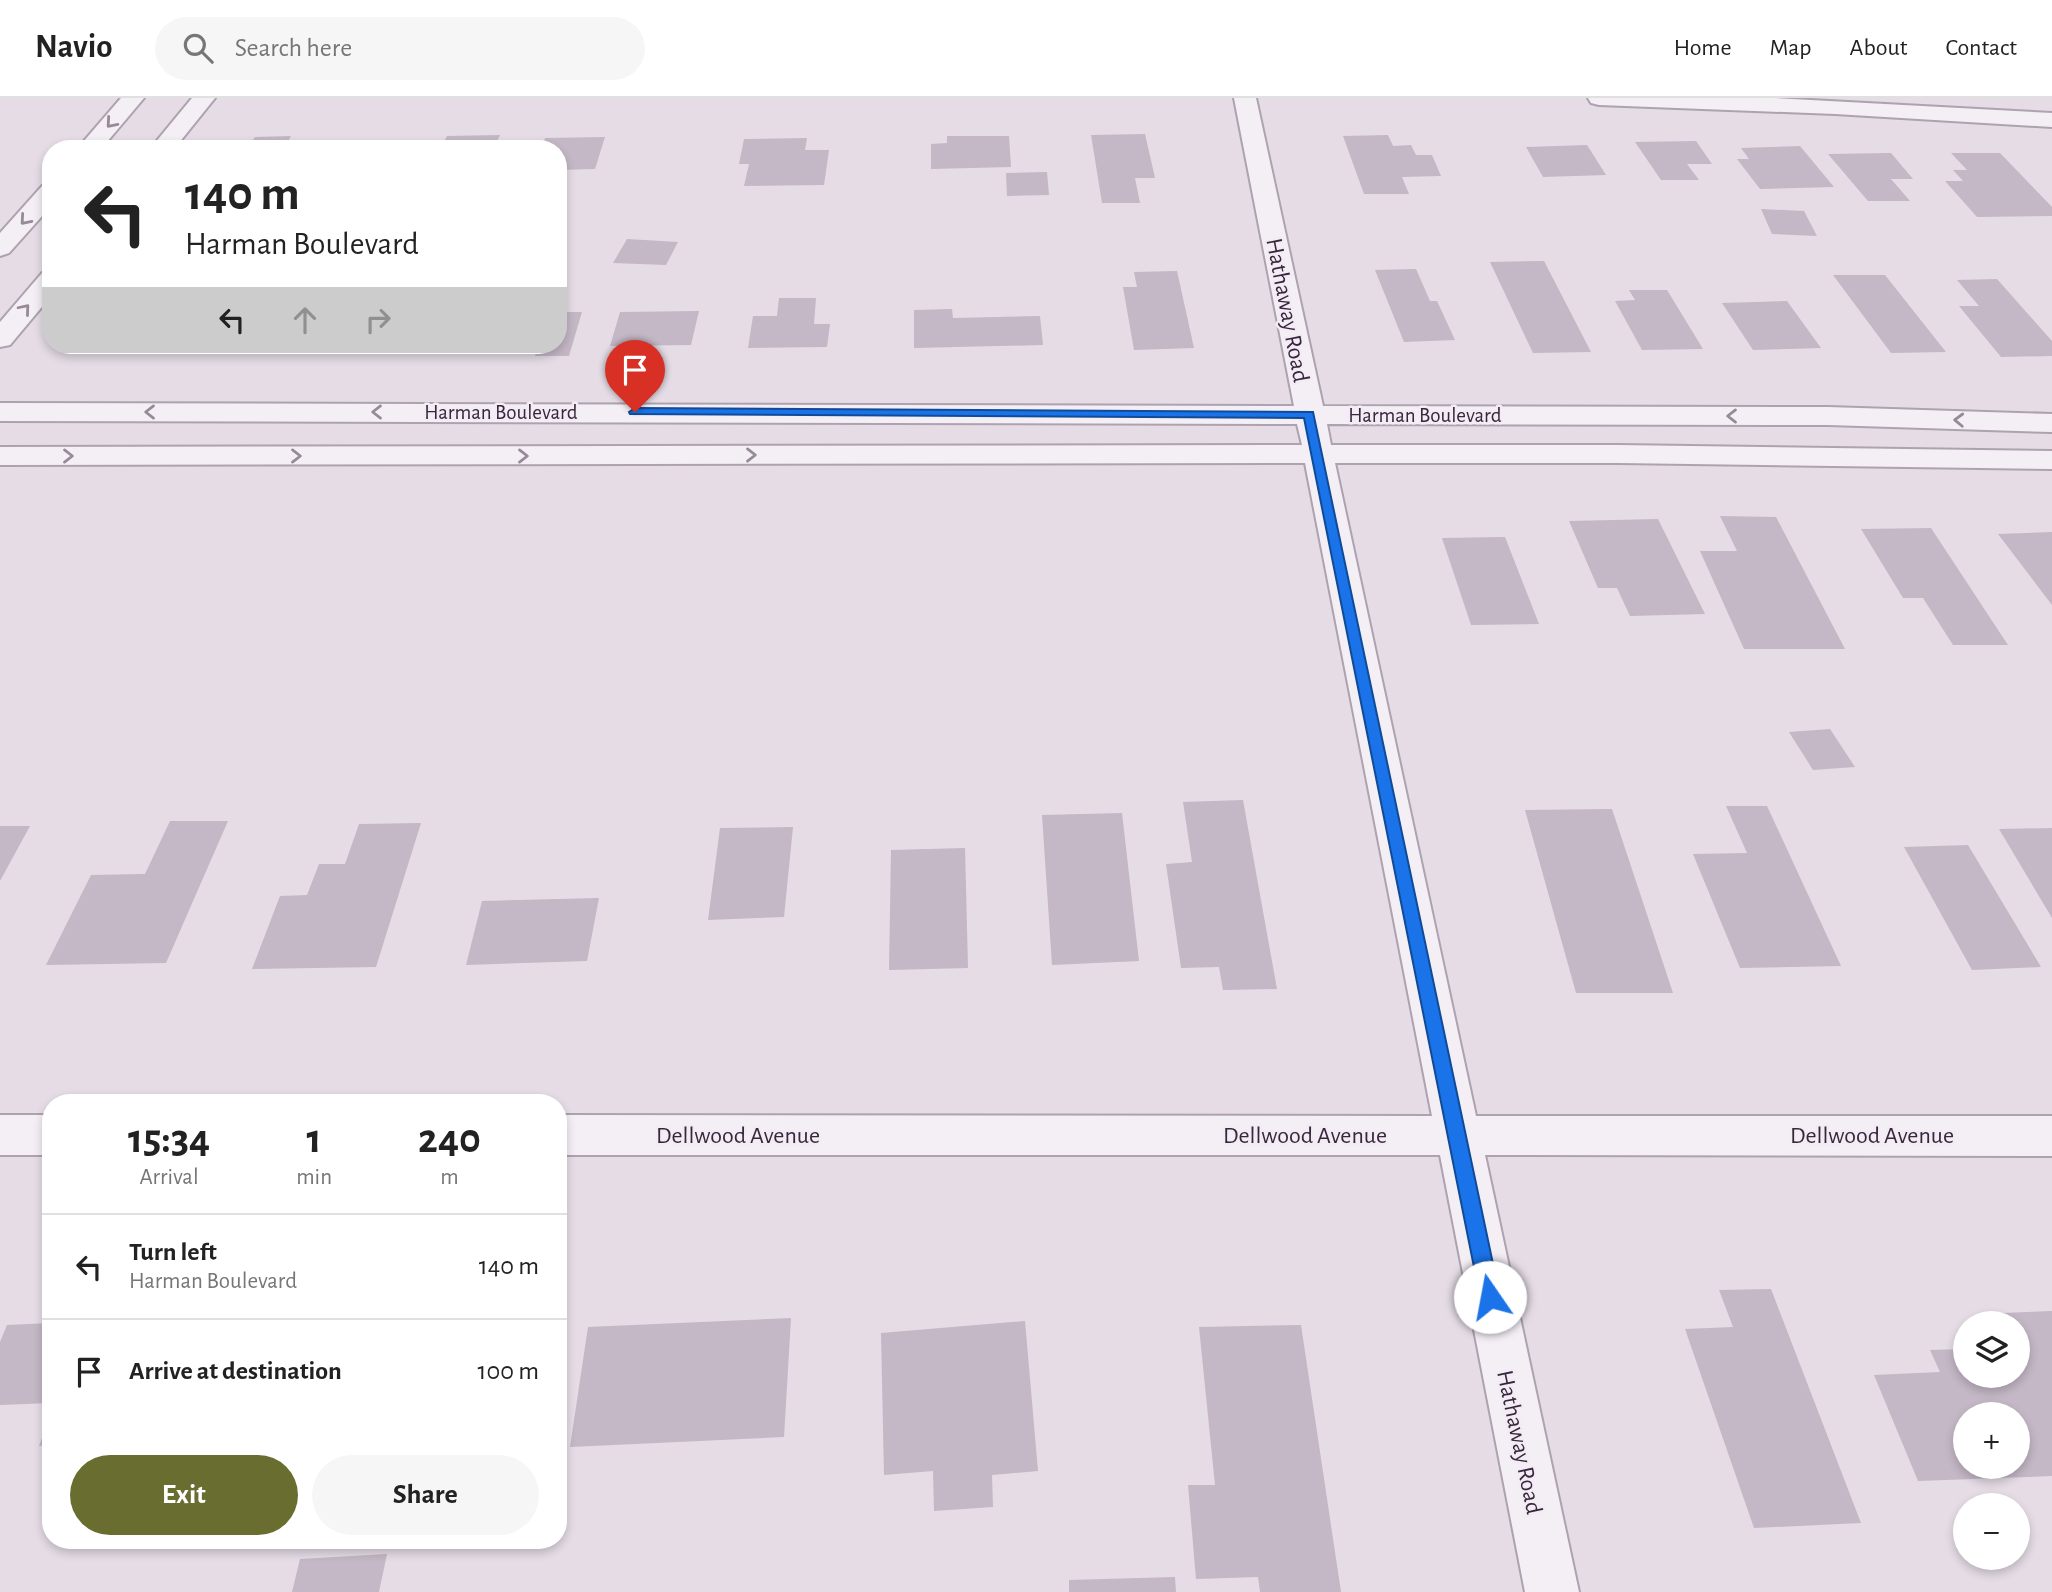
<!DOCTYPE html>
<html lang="en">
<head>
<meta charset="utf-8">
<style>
	:root { --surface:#fff; --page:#f6f6f6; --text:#222; --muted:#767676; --line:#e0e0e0; --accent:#696e30 }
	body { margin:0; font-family:"Alegreya Sans",sans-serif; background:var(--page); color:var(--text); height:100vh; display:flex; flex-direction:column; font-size:26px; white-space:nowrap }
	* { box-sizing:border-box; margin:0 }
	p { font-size:23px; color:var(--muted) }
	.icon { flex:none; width:38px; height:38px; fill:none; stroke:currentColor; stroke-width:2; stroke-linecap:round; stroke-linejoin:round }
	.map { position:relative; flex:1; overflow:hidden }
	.panel { position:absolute; left:42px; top:996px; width:525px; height:455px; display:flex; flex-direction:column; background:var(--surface); border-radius:28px; box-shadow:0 4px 10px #0003 }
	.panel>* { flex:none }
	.hud { position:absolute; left:42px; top:42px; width:525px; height:214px; border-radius:28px; box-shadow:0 4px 10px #0003; background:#fff; color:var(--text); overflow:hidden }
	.buttons { position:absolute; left:1953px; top:1213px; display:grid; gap:14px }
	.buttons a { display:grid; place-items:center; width:77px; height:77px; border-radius:50%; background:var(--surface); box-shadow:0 4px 10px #0003; font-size:35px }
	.pin { position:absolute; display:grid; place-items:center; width:60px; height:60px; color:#fff; margin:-72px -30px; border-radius:50% 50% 50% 0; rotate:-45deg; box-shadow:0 0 7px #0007 }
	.pin .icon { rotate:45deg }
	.me { position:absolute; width:77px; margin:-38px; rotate:348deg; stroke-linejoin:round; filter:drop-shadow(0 0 5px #0008) }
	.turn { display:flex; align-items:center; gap:24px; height:147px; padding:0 28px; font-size:32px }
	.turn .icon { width:91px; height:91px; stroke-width:2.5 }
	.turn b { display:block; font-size:49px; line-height:60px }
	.lanes { display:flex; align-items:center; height:66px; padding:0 28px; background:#0003; justify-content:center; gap:35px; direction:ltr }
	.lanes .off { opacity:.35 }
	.eta { display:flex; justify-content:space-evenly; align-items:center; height:119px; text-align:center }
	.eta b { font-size:42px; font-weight:700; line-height:49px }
	.cta { display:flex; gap:14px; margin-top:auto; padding:14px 28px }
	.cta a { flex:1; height:80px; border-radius:42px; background:var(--accent); color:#fff; font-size:28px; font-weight:700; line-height:80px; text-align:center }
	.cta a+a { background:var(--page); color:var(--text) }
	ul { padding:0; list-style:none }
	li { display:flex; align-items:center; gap:21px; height:105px; padding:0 28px; border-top:2px solid var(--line) }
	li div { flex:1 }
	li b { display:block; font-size:26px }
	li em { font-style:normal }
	header { display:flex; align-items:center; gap:42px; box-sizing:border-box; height:98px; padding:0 35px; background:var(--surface); border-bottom:2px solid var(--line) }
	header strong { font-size:33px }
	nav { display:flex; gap:38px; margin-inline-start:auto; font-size:24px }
	.search { width:490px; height:63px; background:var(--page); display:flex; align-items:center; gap:18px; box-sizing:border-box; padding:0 24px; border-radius:38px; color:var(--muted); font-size:26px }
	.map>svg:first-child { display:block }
	.building { fill:#c4b7c6; fill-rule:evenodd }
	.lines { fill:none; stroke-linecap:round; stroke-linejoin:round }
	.minor-casing { stroke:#aea2b0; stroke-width:4 }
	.minor { fill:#f4eff5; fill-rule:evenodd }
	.oneway { stroke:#968a98 }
	.route { fill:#1a73e8; stroke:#114b97; stroke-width:2 }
	.labels { text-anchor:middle; stroke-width:5; stroke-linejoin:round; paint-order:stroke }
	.far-street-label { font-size:21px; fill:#39263c; stroke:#f2ecf4 }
	.street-label { font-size:24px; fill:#39263c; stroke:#f2ecf4 }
</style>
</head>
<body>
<header>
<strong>Navio</strong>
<div class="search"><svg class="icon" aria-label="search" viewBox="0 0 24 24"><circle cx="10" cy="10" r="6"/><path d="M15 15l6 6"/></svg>Search here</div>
<nav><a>Home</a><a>Map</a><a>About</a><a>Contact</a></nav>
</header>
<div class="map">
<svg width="2052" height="1494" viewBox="0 0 2052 1494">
	<rect width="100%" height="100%" fill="#e5dce6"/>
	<path class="building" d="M1145,36l10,44h-20l5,25h-38l-11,-68z
		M500,37l-7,14h-53l7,-13z
		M1388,37l5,11 18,-1 5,10h16l9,21 -39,1 7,17h-45l-21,-58z
		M291,38l-4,7h23l-3,6h-60l8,-12z
		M947,38h62l2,31 -80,2v-25l16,-1z
		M605,39l-10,32 -37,1v-21h-17l4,-11z
		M807,40l-2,12h24l-5,35 -80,1 5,-22h-10l5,-25z
		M1696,43l16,23h-25l12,16h-38l-26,-38z
		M1587,47l19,30 -63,2 -17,-30z
		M1800,48l34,41 -74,2 -23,-30h12l-8,-11z
		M1891,55l22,26h-22l19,22h-42l-40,-47z
		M1951,55h49l52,54v9l-75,1 -32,-36h18l-10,-11h14z
		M1047,74l2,23 -42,1 -1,-23z
		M1761,111l43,2 13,25 -45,-2z
		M627,141l51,3 -12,23 -53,-2z
		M1544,163l47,91 -58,1 -43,-91z
		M1416,171l14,32h7l18,39 -51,2 -29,-72z
		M1177,173l17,77 -60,2 -11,-63h14l-3,-15z
		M1833,177h52l61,77 -55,1z
		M1997,181l55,62v15l-51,1 -42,-51h20l-22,-26z
		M1629,192h38l36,59 -61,1 -27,-49 20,-1z
		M779,200h37l-2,26h16l-3,23 -79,1 5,-32h24z
		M1787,203l34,47 -68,2 -31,-47z
		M952,211l1,9 87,-2 3,29 -129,3v-38z
		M699,213l-8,34 -81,1 10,-34z
		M558,214h24l-13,44h-34l4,-11h19z
		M94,247h80l-3,6 -82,1z
		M1720,418l56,1 69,132h-101l-44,-98h37z
		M1658,421l47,95 -75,2 -13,-28h-19l-29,-67z
		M1931,430l77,117h-55l-30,-47h-20l-42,-69z
		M2052,434v73l-54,-71z
		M1505,439l34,87 -68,1 -29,-87z
		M1830,631l25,38 -42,3 -24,-38z
		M1243,702l34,189 -54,1 -4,-23 -38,1 -15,-104 26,-2 -9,-60z
		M1726,708h41l74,160 -101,2 -47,-114 54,-1z
		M1612,711l61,184h-97l-51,-183z
		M1122,715l17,148 -87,4 -10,-150z
		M170,723h58l-62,142 -120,2 45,-90 54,-1z
		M421,725l-45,144 -124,2 28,-73 27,-1 12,-31h26l14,-40z
		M0,728h30l-30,55z
		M793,729l-9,90 -76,3 12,-92z
		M2052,730v90l-53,-89z
		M1968,747l73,122 -69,3 -68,-123z
		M965,750l3,120 -79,2 2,-120z
		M599,800l-12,63 -121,4 16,-64z
		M1771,1191l90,234 -107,5 -69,-199 48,-2 -14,-37z
		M2052,1213v165l-134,5 -44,-106 66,-3 -10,-22 35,-1v27h53v-28h2l-2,-25h-10l-5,-10zM1965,1316h53v52h-53z
		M791,1220l-7,119 -214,10 18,-120z
		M1025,1223l13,150 -46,4 1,32 -59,4 -1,-40 -49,4 -3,-142z
		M51,1225v80l-51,2v-63l7,-17z
		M1301,1227l40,267h-81l-2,-15 -62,2 -8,-94h27l-16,-158z
		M50,1318l1,29 -12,1z
		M387,1456l-8,38h-87l8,-33z
		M1175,1479l1,15h-107v-12z"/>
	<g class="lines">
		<defs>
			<path id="minor" d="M121,0h23l-43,51h-24z
				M192,0h23l-41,51h-24z
				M1234,0h22l67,308 505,1 224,7v18l-224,-7 -501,-1 4,21h287l434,6v18l-434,-6h-283l141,653h576v40l-567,-1 94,437h-54l-85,-437h-882v-40l874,1 -127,-653 -1305,2v-18l1302,-2 -5,-21 -1297,-3v-18l1294,3z
				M1588,0h186l278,15v14l-217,-13 -236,-9 -8,-2z
				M51,86v22l-42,47 -9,3v-23l42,-47z
				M51,173v25l-41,49 -10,2v-25l42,-49z
				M0,1017h51v40h-51z"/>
		</defs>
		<use href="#minor" class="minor-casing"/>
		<use href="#minor" class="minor"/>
	</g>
	<defs><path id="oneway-chevron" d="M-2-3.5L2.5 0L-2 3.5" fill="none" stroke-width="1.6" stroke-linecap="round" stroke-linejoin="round" transform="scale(1.75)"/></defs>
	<g class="oneway">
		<use href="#oneway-chevron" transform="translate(111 25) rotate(131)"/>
		<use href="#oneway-chevron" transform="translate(25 122) rotate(131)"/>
		<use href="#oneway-chevron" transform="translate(25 211) rotate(-50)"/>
		<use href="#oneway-chevron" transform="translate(150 314) rotate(180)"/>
		<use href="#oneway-chevron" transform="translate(377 314) rotate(180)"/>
		<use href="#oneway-chevron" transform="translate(1732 318) rotate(-180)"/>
		<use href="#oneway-chevron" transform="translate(1959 322) rotate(-178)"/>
		<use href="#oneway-chevron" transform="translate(751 357)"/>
		<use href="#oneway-chevron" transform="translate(68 358)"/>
		<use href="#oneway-chevron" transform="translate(296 358)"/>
		<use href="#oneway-chevron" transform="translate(523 358)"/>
	</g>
	<path class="route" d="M635,310l678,4 187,885 -3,6 -7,3 -7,-3 -3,-6 -176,-879 -674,-4 -1,-2z"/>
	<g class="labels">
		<g class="far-street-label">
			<text x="501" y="321">Harman Boulevard</text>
			<text x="1425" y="324">Harman Boulevard</text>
		</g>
		<g class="street-label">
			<text transform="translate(1288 212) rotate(79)" y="8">Hathaway Road</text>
			<text x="738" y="1045">Dellwood Avenue</text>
			<text x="1305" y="1045">Dellwood Avenue</text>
			<text x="1872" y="1045">Dellwood Avenue</text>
			<text transform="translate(1520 1344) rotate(78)" y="8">Hathaway Road</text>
		</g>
	</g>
</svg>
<div class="buttons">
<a><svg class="icon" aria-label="layers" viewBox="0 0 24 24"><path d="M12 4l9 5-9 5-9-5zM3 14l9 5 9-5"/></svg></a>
<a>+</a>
<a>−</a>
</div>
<div class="pin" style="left:635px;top:314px;background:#d93025"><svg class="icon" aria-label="arrive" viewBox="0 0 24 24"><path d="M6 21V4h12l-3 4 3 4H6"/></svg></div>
<svg class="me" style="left:1490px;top:1199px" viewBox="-20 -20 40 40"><circle r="19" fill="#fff"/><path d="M0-13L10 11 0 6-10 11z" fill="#1a73e8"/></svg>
<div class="hud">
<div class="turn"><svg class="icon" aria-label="left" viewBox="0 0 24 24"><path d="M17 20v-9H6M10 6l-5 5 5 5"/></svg><div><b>140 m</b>Harman Boulevard</div></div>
<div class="lanes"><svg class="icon" aria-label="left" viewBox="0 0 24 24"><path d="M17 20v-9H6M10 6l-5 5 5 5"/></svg><svg class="icon off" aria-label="ahead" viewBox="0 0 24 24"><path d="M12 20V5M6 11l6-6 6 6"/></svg><svg class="icon off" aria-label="right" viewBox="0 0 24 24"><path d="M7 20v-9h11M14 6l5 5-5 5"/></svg></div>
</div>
<section class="panel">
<div class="eta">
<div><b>15:34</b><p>Arrival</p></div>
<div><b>1</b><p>min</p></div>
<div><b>240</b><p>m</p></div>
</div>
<ul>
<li><svg class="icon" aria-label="left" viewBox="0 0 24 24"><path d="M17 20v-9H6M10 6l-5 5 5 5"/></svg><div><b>Turn left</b><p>Harman Boulevard</p></div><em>140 m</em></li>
<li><svg class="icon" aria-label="arrive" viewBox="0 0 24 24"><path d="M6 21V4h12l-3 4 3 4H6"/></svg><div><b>Arrive at destination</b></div><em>100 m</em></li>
</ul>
<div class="cta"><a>Exit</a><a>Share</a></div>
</section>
</div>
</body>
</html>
